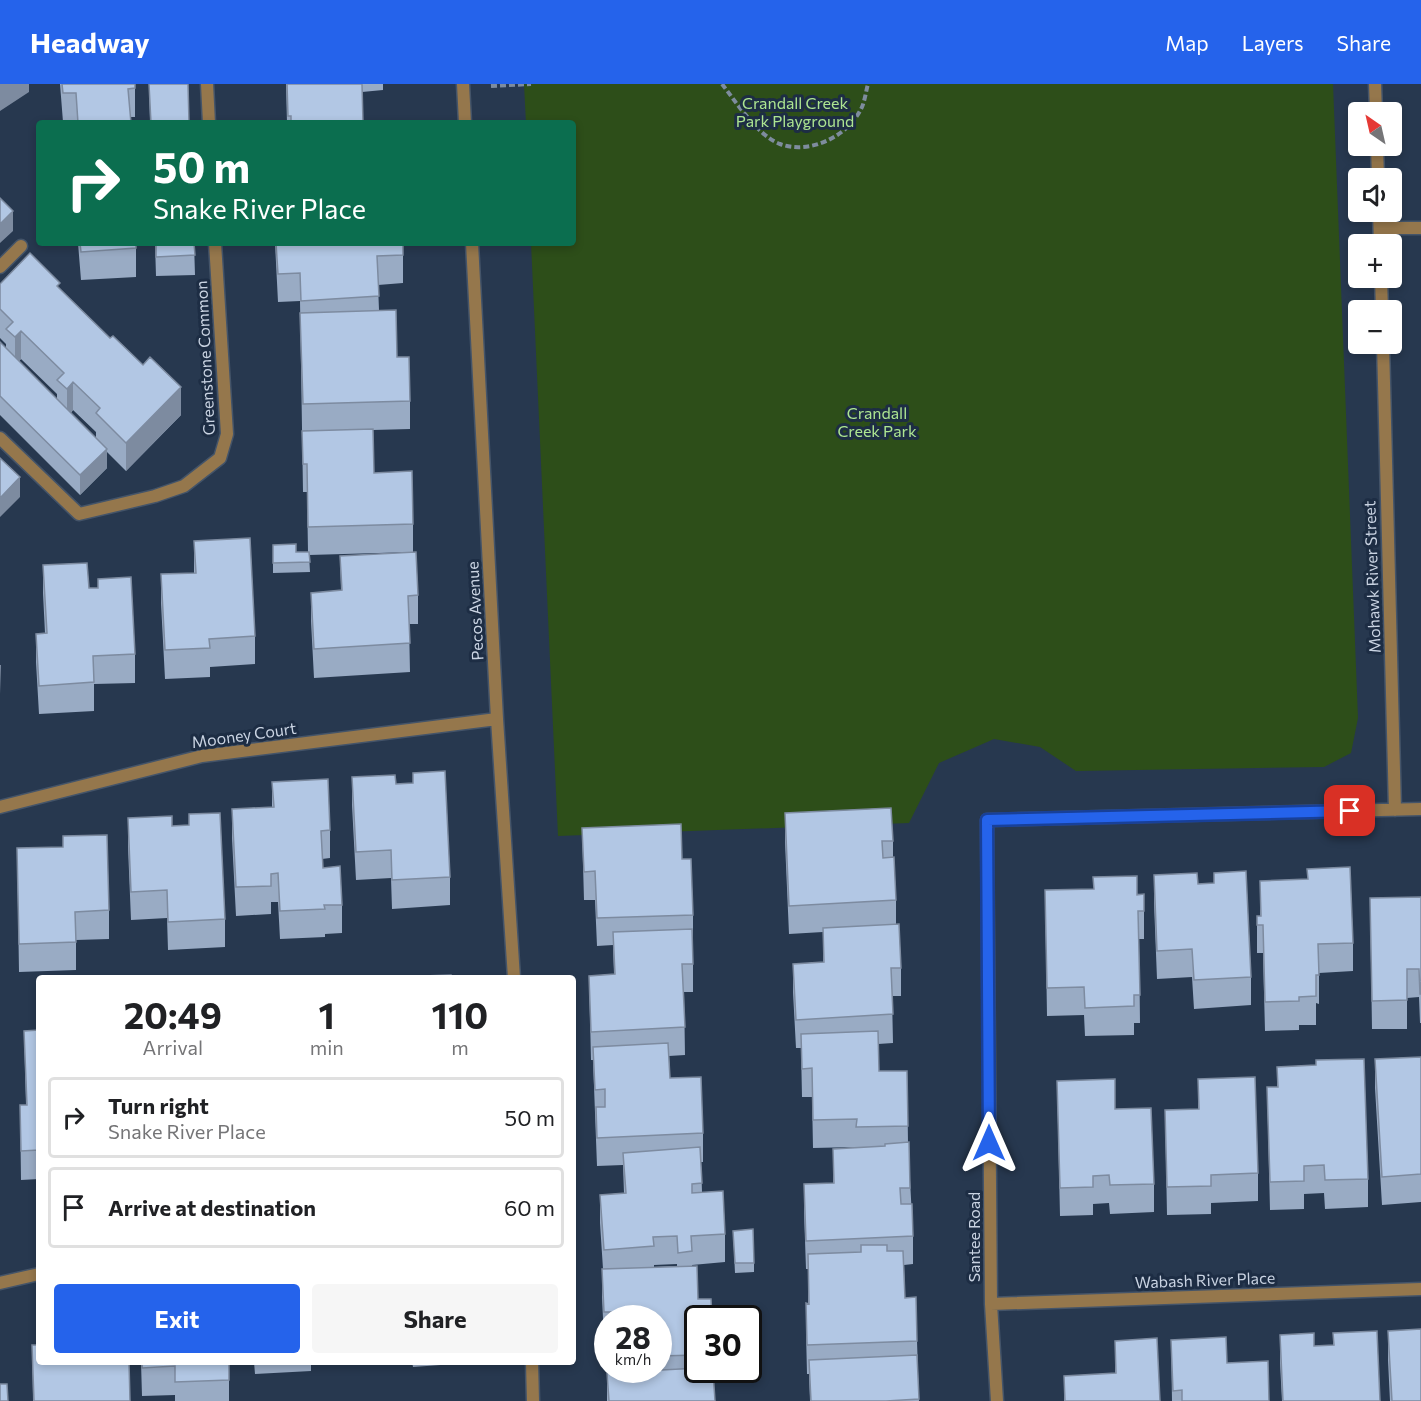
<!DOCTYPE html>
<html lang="en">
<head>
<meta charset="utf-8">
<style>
	:root { --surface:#fff; --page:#f6f6f6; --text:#202124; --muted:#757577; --line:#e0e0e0; --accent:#2563eb }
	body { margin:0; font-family:Commissioner,sans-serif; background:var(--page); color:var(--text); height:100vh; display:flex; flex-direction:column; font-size:22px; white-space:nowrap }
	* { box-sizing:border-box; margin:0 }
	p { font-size:20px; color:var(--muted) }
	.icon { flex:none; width:33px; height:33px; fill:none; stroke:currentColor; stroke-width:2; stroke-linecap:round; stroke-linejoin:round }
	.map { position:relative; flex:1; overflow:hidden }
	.side { position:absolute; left:36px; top:891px; width:540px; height:390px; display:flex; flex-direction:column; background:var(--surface); border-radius:6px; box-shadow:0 3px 9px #0003 }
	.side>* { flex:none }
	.guide { position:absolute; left:36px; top:36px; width:540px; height:126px; border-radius:6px; box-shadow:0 3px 9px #0003; background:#0b6e4f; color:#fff; overflow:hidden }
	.needle { width:39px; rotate:326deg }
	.fabs { position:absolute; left:1348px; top:18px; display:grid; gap:12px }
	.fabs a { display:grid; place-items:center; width:54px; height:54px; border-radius:6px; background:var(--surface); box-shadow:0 3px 9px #0003; font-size:30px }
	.speed { position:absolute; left:594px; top:1221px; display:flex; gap:12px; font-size:30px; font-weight:700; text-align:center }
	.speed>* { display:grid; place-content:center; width:78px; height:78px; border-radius:50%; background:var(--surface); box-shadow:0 3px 9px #0003; line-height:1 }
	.speed small { font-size:15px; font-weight:400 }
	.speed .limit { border:3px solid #111; border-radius:9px; background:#fff; color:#111 }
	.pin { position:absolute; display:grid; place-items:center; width:51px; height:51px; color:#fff; margin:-26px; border-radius:12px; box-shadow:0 3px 9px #0006 }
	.me { position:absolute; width:66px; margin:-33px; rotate:0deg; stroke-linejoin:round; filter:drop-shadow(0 0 4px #0008) }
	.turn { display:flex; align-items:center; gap:21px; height:126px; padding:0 18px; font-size:27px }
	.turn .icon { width:78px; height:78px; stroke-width:2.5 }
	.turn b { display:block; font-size:42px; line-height:51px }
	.eta { display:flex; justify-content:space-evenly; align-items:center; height:102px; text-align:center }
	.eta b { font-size:36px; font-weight:700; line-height:42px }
	.action { display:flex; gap:12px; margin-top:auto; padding:12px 18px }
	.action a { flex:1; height:69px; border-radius:6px; background:var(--accent); color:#fff; font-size:24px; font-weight:700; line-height:69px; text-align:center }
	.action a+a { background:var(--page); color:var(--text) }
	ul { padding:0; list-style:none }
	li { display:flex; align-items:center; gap:18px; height:81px; margin:0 12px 9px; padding:0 6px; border:3px solid var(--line); border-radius:6px }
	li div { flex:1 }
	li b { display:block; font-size:22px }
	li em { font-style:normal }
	header { display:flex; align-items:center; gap:36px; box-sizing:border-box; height:84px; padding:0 30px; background:var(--accent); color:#fff }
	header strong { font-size:28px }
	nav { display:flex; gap:33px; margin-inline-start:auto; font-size:21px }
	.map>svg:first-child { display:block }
	.green { fill:#2d4e19 }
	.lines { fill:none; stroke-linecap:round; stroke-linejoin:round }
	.street-casing { stroke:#445469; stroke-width:15 }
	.path { stroke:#7e8c9e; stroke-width:4; stroke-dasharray:6 3; stroke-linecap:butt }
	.street { stroke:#95774c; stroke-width:12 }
	.wall { fill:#99abc4; fill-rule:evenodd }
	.shaded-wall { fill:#7d8ba0 }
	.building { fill:#b2c7e4; stroke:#7d8ba0; stroke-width:1.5 }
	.route-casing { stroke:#184099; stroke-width:15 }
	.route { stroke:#2563eb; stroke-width:10 }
	.labels { text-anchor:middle; stroke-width:6; stroke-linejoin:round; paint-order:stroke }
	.park-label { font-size:16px; fill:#ade591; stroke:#1d2d44 }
	.street-label { font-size:16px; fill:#c9d3e2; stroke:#1d2d44 }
</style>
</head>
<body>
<header>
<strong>Headway</strong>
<nav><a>Map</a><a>Layers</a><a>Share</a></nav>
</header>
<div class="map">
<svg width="1421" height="1317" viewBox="0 0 1421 1317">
	<rect width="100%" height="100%" fill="#27384f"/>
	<path class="green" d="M524,0h809l25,634 -7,35 -27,14 -248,4 -36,-24 -46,-8 -55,24 -30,60 -351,13 -27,-593h42v-120h-47z"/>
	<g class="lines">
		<defs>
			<path id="street" d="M207,0l2,39
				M463,0l2,39
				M1375,0l1,28
				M1377,62l1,32
				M1379,128l1,32
				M1380,144h41
				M472,159l25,476 17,259
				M0,183l21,-21
				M1381,194l1,32
				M1383,260l12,466
				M0,354l79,76 76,-18 29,-10 36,-28 7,-24 -12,-191
				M0,723l202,-51 295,-37
				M0,1199l39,-9
				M991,1220l430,-15
				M532,1278l1,39
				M997,1317l-6,-97 -4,-484 434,-11"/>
		</defs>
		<use href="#street" class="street-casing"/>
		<path class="path" d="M722,0c14,18 36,52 58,60 30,11 69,-8 82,-37 3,-7 4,-16 6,-23
			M491,2l40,-2"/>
		<use href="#street" class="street"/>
	</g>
	<path class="wall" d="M60,0h75v33h-5l1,6h-55v-2l-13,1z
		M149,0h39l1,39h-39z
		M286,0h97v6l-21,2 1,31h-76z
		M78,159h58v34l-55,3z
		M155,159h39l1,32 -39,1z
		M275,159h128v40l-25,2 1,25 18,47 13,44v28l-37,1 1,43 39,51v28l-104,3 1,17 -37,1v-28l23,7h12l-1,-60h-4l-3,-191 -22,1z
		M0,200l60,5 121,126 -55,56 -19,-19v16l-27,27 -80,-80v-73l6,6v-4l-6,-6zM21,275l36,35v5l-38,-38zM73,326l23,22v6l-25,-25z
		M194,457l61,95v28l-45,3v10l-45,2 -4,-76v-29l33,-1z
		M340,472l78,39v29h-9l1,48 -96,6 -3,-57v-28l30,-2z
		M43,481l46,23h9v-9l37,75v29l-41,1v27l-55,3 -3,-52v-28l9,-1 -2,-40z
		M352,693l44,7 54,93v28l-58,4 -1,-31 -35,2 -4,-75z
		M272,698l58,48v28l-8,1 1,9 19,37v28l-17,1v3l-45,2 -2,-37h-7v12l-35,2 -4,-78v-29l40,-2z
		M785,729l108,28v16l3,43v24l5,44v28h-9l1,47 -15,1 1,27h28l1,72 5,93v28l-9,1 1,33 12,43 2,60h-109l-1,-27h-2l-1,-42v-29l2,1v-35h-2l-2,-57v-28l29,-1v-34l23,-2 -43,1 -1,-51h-10l-1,-49h-5l-3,-56v-28l30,-2v-30l-34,2 -4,-92z
		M128,734l44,8 53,93v28l-57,3 -1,-32 -36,2 -3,-73z
		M582,744l100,31 11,56v77h-9l1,63 -16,1 1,22 33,55v29h-2l1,30 23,42v28l-33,3 6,53v52l17,31h-108v-28h9v-3h42v-52h-50v22h-4l-2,-43 1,-28 -3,-46v-28l24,-2 -1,-28 -26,1 -4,-106h-2l-2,-84 25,-2 -1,-29 -16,1 -2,-46h-11zM677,1180v2l-23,1v-2z
		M17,764l92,62v29l-33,1v30l-57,2z
		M1214,789l37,104v28l-57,4 -2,-32 -35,2 -3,-76v-28l44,9 16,-1z
		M1260,797l93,62v28l-34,2v31l-3,-1v22h-17v5l-34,1 -2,-78h-6v-37h3z
		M1045,806l99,4v45h-5l1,84h-6v12l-49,1 -1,-21 -37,1z
		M1421,813v126h-1l-1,-26 -12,1v31h-35l-2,-131z
		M39,946v149l-18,1 -1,-75h6l-2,-74z
		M1421,973v145l-39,3 -7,-117v-29z
		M1277,983l91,112v28l-43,2 -1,-16 -20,1v15l-34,1 -3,-123h10z
		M1198,995l60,94v28l-47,2v11l-44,1 -2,-105 33,-1z
		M1057,997l58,28 39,75v28l-44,2 -1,-11 -16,1v11l-33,1z
		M733,1147l21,32v9l-19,1z
		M1388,1247l33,70h-31l-2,-41z
		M1333,1249l47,68h-98l-2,-38v-28l34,11 19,-1z
		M1171,1256l56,23 42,38h-97z
		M1115,1257l45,60h-96v-25l51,-2z
		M32,1261l98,56h-97z
		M141,1278h88v39h-54v-6l-33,1z
		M254,1278h57v9l-56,3z
		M412,1278h56v1l-55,4z"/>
	<path class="shaded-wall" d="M0,0h29v8l-29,19z
		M13,127v20l-13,12v-19z
		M21,247v28l-6,7v-29z
		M73,298v28l-6,7v-28z
		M181,303v28l-55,56v-28z
		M107,365v19l-27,27v-20z
		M20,393v20l-20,20v-19z
		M0,581h1l-1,29z"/>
	<path class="building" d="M62,0h73v4l-7,1 3,34h-53l-2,-30h-13z
		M149,0h39l1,39h-38z
		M287,0h75l1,39h-72v-7h-3z
		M0,114l13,13 -13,13z
		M80,159h56v5l-55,4z
		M156,159h38l1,12 -39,2z
		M276,159h127v12l-26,1 2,40 -78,5 -1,-28 -22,1z
		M30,169l30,30 -3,3 53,52 3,-2 30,29 7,-8 31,30 -55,56 -30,-30 4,-5 -27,-26 -6,7 -10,-9 7,-7 -43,-42 -6,6 -9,-8 7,-7 -13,-13v-25z
		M396,226l1,47h12l1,44 -107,3 -3,-91z
		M0,258l107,107 -27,26 -80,-79z
		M373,345l1,44 38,-2 1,53 -105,3 -1,-63h-4l-1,-33z
		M0,374l20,19 -20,21z
		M250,454l5,98 -46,3 1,9 -45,2 -4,-76 35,-1 -2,-32z
		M296,460v8h13l1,10 -37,1v-18z
		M416,468l2,43 -10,1 2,47 -96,6 -3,-56 31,-3 -2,-34z
		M87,479l2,25h9v-9l33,-2 4,77 -42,2 1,26 -55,4 -3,-52 11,-1 -4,-68z
		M445,687l5,106 -58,3 -1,-30 -35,2 -4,-75 43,-2 1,9 17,-1v-10z
		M328,695l2,51 -9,1 2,37 17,-2 2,39h-18l1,4 -45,2 -2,-38 -7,1v12l-35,1 -4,-78 42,-2 -2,-25z
		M891,724l2,33h-11l1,17 11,-1 2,43 -107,6 -4,-93z
		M220,729l5,106 -57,3 -1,-32 -36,2 -3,-74 44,-2v10l17,-1v-11z
		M681,740l1,35h9l2,56 -96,3 -2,-47 -11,1 -2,-44z
		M107,751l2,75 -34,2 1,30 -57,2 -2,-96 46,-1v-11z
		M1350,783l3,76 -35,1 1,31h-3v21l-17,1v4l-34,1 -2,-77h-6v-9h4l-1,-35 48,-2 -1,-10z
		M1246,787l5,106 -57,3 -2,-31 -35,2 -3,-76 43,-2 1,11 16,-1v-10z
		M1137,792v19l7,-1v17h-6l2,84h-6v11l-49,2 -1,-21 -37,1 -2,-98 49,-1 -1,-12z
		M1421,813v97h-1l-1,-25h-12v31l-35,1 -2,-103z
		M899,840l2,44h-10l2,46 -97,6 -3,-56 31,-2 -1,-34z
		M692,845l1,35h-11l3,63 -94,5 -2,-56 26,-2 -2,-42z
		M451,891v3h-57v-1z
		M39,946v120l-18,1 -1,-46h7l-3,-74z
		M878,947l1,40h28l1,55 -52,1 1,-8 -44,1 -1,-52 -10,1 -1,-35z
		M668,959l2,35 31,-1 2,56 -106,5 -1,-31h9v-18l-10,1 -2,-43z
		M1421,973v117l-39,3 -7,-118z
		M1364,975l4,120 -43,1 -1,-15 -20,1v15l-34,1 -3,-95h11l-1,-20 39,-2v-5z
		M1255,993l3,96 -47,2v11l-44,1 -2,-77 34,-1 -1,-30z
		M1115,995v30l36,-1 3,76 -44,1 -1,-10 -16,1v11l-33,1 -3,-107z
		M909,1058l1,46h-10l1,16h11l1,32 -107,5 -2,-57 30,-1 -1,-34 52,-3v-2z
		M700,1063l2,36 -10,1v9l31,-2 2,43 -34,2 1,15 -14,2 -1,-17 -24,1 1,9 -50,4 -4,-55 26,-2 -3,-40z
		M753,1145l1,34h-19l-2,-32z
		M861,1161h26v6h16l2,47 11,-1 1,44 -110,4 -1,-42 3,1 -1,-50 53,-2z
		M697,1182l1,33h13l1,19h-14v37l-40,1v-38h-43v-6h-11l-2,-43z
		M1421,1245v72h-29l-4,-70z
		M1377,1247l3,70h-97l-3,-66 34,-2v13l20,-1 -1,-12z
		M1226,1253l1,26 41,-2 1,40h-87v-11l-9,1 -2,-51z
		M1157,1254l3,63h-95l-1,-25 52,-3 -1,-32z
		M32,1261h7v17h90l1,39h-96z
		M917,1271l2,44 -33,2h-75l-2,-41z
		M142,1278h87v18l-54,2v-16l-33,2z
		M698,1284v2h15l2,31h-106l-2,-28z
		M0,1300h7l1,17h-8z"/>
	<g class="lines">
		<defs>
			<path id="route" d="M989,1059l-2,-323 363,-9"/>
		</defs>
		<use href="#route" class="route-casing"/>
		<use href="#route" class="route"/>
	</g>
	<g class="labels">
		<g class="park-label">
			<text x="795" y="25">Crandall Creek<tspan x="795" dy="18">Park Playground</tspan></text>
			<text x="877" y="335">Crandall<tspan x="877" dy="18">Creek Park</tspan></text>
		</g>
		<g class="street-label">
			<text transform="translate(205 274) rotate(-93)" y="6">Greenstone Common</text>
			<text transform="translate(1372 493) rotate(-92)" y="6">Mohawk River Street</text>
			<text transform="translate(475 527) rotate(-93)" y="6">Pecos Avenue</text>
			<text transform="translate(244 651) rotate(-8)" y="6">Mooney Court</text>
			<text transform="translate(974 1153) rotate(-90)" y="6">Santee Road</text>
			<text transform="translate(1205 1196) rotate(-2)" y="6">Wabash River Place</text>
		</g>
	</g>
</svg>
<div class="fabs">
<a><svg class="needle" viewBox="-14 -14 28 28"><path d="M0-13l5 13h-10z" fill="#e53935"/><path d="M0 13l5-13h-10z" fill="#757577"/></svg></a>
<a><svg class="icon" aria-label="sound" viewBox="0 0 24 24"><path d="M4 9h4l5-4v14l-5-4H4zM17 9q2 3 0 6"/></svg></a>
<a>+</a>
<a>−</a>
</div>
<div class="speed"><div>28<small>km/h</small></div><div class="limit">30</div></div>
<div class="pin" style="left:1350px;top:727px;background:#d93025"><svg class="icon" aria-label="arrive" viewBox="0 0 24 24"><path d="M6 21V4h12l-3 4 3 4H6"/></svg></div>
<svg class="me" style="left:989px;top:1059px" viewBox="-20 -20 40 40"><path d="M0-17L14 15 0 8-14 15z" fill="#2563eb" stroke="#fff" stroke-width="4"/></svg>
<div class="guide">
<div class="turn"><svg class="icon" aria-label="right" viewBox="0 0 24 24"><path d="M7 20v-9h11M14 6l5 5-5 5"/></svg><div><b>50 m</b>Snake River Place</div></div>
</div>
<section class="side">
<div class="eta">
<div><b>20:49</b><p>Arrival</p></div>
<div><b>1</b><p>min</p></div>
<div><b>110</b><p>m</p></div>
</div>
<ul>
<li><svg class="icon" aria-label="right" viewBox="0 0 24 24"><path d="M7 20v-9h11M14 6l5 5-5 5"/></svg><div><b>Turn right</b><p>Snake River Place</p></div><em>50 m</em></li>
<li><svg class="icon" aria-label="arrive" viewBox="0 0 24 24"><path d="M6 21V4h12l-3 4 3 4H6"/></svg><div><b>Arrive at destination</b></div><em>60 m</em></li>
</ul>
<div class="action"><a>Exit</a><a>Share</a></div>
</section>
</div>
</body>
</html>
